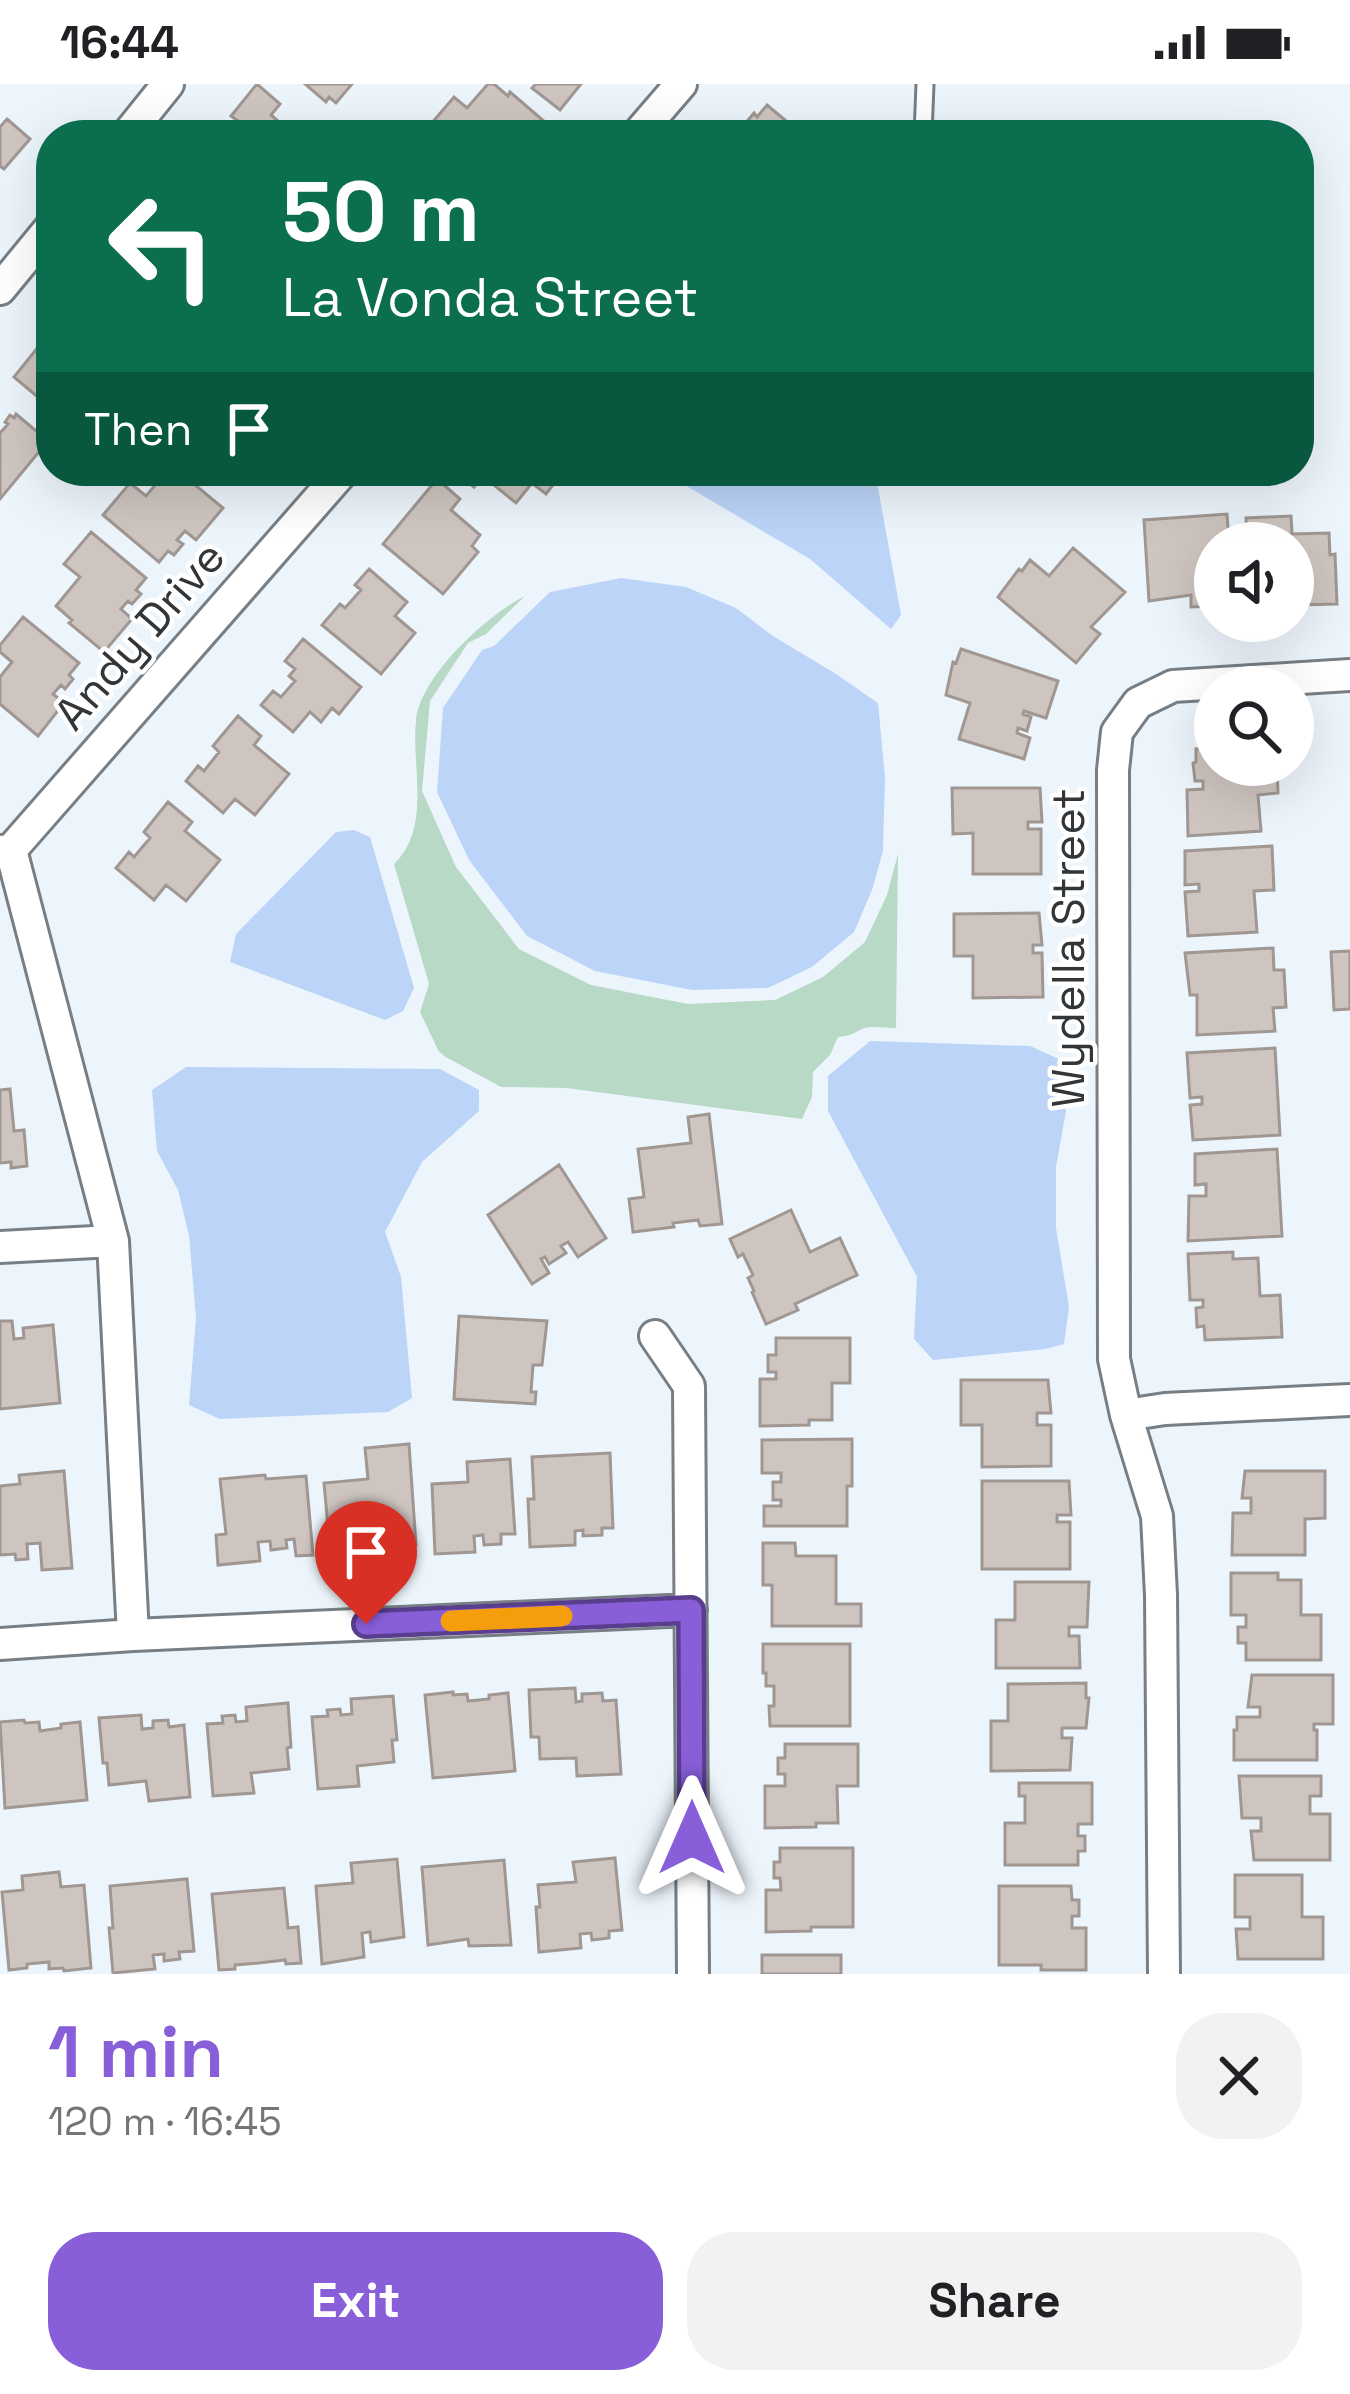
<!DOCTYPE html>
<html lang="en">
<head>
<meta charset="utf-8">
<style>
	:root { --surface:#fff; --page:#f2f2f2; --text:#202124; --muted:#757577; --accent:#895fd9 }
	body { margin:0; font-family:"Space Grotesk",sans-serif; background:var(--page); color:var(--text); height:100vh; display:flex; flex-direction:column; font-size:45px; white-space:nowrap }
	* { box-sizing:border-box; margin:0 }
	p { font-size:39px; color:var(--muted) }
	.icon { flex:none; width:66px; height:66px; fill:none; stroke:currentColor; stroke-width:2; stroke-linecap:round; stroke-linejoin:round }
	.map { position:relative; height:1890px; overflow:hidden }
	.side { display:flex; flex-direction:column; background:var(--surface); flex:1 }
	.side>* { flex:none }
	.guide { position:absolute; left:36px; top:36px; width:1278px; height:366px; border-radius:48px; box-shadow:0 12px 48px #0002; background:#0b6e4f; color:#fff; overflow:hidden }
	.controls { position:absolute; left:1194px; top:438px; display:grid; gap:24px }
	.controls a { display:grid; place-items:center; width:120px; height:120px; border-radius:50%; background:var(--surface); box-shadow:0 12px 48px #0002; font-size:60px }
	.pin { position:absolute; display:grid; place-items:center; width:102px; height:102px; color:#fff; margin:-123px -51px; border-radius:50% 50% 50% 0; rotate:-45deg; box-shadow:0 0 12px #0007 }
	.pin .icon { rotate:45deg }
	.me { position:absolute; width:132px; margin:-66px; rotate:0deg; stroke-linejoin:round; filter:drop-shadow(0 0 9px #0008) }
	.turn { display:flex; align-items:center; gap:42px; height:252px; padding:0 48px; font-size:54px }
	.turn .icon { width:156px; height:156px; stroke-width:2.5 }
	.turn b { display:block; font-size:84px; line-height:102px }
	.then { display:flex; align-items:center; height:114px; padding:0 48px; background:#0003; gap:24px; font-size:45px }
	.round { display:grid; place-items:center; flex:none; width:126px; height:126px; border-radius:48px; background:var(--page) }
	.summary { display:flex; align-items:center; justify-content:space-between; height:204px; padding:0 48px }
	h1 { font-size:72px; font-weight:700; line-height:90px; color:var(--accent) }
	.primary-button { display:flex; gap:24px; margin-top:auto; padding:24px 48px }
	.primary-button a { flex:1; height:138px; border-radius:48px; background:var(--accent); color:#fff; font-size:48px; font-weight:700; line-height:138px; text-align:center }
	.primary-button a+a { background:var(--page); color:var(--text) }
	.status { display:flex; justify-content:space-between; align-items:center; height:84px; padding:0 60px; background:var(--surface); direction:ltr }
	.status svg { height:33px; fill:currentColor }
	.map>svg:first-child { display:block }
	.green { fill:#b8d9c5 }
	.water { fill:#bbd4f8 }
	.building { fill:#cec5c0; stroke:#a09792; stroke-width:3 }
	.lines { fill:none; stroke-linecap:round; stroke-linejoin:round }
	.service-casing { stroke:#777f85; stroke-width:21 }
	.minor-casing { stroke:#777f85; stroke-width:36 }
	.service { stroke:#fff; stroke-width:15 }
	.minor { stroke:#fff; stroke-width:30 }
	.route-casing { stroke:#593e8d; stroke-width:30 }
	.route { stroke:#895fd9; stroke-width:21 }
	.slow { stroke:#f59e0b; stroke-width:21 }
	.labels { text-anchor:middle; stroke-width:9; stroke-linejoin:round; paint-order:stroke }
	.street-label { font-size:45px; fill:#323638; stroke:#fff }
</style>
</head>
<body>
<div class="status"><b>16:44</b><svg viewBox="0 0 49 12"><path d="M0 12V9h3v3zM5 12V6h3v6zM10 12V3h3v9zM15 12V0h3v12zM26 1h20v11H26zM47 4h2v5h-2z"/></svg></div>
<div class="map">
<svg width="1350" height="1890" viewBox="0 0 1350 1890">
	<rect width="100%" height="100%" fill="#edf5fc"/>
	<path class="green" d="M525,512l-39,38 -18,9 -38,58 -8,90 34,76 63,82 72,36 97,19 87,-4 48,-23 42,-35 22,-47 11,-41 -2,174c-10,0 -25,-3 -34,1 -10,5 -12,7 -24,8l-8,18 -17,17 -1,25 -10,22 -236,-31 -65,-1 -57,-31 -6,-6 -18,-38 9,-28 -35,-120c38,-36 17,-98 22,-144 5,-45 71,-105 109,-124z"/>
	<path class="water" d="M661,387h214l26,144 -10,14 -81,-70z
		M621,494l65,9 50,21 37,28 63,38 42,29 7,75 -2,73 -11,39 -18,42 -42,35 -44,21 -76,2 -97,-19 -68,-35 -58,-76 -32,-68 6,-84 39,-58 12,-4 56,-54z
		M354,746l16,7 44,151 -11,23 -18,9 -155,-58 6,-28 100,-102z
		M870,957l160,5 31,14 5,51 -10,56v61l13,79 -5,37 -18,5 -113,11 -19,-21 3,-62 -89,-166v-35z
		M186,983l254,2 39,21v21l-57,51 -37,70 16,45 11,121 -24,14 -168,7 -31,-14 7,-87 -7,-83 -11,-45 -21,-39 -5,-61z"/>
	<path class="building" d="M257,0l23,20 -9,11 23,20h-65l9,-14 -7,-5z
		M305,0h47l-16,19 -7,-6 -3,5z
		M488,0h6l14,12 2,-4 36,31 -11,12h-106l-4,-4 29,-34 13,11z
		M536,0h45l-21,26 -28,-22z
		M767,21l36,30h-62l6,-7 -3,-3 10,-12 3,4z
		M7,35l23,20 -26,30 -4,-3v-39z
		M51,247v58l-3,-2 -9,11 -25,-21z
		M16,330l32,27 -48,58v-66l8,-9 -3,-2 5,-7 4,3z
		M167,387h5l14,12 2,-4 35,29 -27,32 -11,-9 -8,9 6,4 -9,11 -6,-4 -9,11 -56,-47 27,-32 16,13z
		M455,387h99l6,5 -14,18 -14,-11 -16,20 -33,-27 -9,11z
		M437,395l23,20 -9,11 29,25 -8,11 6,6 -35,42 -60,-50z
		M1227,430l2,29h-14v63l-24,1v-12l-42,6 -5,-81z
		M1291,432l1,18 37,-1 1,22 5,-1 2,50 -44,1v-62h-46l-1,-25z
		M91,448l55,46 -10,12 5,4 -9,10 -4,-3 -7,8 11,10 -28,33 -35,-29 3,-3 -16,-14 24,-29 -16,-13z
		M1073,464l52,44 -34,35 9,7 -24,29 -78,-66 21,-28 3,2 8,-11 19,16z
		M369,485l38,33 -12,14 20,17 -34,41 -59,-49 18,-21 5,4 16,-18 -6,-5z
		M23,533l56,46 -10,12 4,4 -8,10 -4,-4 -8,9 11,9 -26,33 -38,-32v-27l12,-15 -12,-10v-7z
		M303,555l58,48 -22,27 -7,-6 -11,14 -11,-10 -17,20 -32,-27 12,-14 8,6 14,-16 -6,-5 6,-7 -10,-8z
		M961,565l97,32 -12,37 -22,-7 -1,3 8,3 -4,14 -9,-3 -1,5 13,5 -6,21 -65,-20 11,-36 -24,-8 7,-33 3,1z
		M238,632l23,20 -7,9 35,29 -34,41 -20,-16 -12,14 -37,-32 12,-15 6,5 15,-19 -6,-6z
		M1215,664v17h62l1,28 -20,2 3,36 -73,5 -1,-46 16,-1v-8h-8l-2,-18 3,-1v-13z
		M952,704h88l2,34h-14v7h13v45h-68v-41l-20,1z
		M168,718l24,20 -7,9 35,29 -34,41 -20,-16 -12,15 -38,-32 13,-16 5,5 16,-19 -6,-6z
		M1272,762l2,44 -20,1 3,41 -69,4 -3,-44 14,-1v-7l-14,1v-34z
		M1039,829l3,32h-9v8h9l1,44 -70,1v-42h-19v-42z
		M1273,864l1,22h10l2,37 -13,1 2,23 -78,4v-40h-7l-5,-42z
		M1350,867v58l-16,1 -3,-58z
		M1275,964l5,87 -87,5 -3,-35 12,-1v-7l-12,1 -3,-45z
		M10,1005l4,42 10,-1 3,36 -16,2v-6l-11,1v-73z
		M709,1030l13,110 -22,2 -2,-6 -25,3 1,4 -41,5 -4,-33 15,-2 -6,-48 53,-6 -3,-26z
		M1277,1065l5,87 -94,5 1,-45h17v-12l-11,1v-31z
		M559,1081l47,73 -28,19 -10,-15 -7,4 5,7 -17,11 -4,-7 -4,2 8,14 -17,11 -44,-69z
		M791,1126l19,42 30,-14 17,37 -62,29 3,6 -32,14 -14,-32 2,-1 -6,-13 5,-3 -10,-21 -5,3 -8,-18z
		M1233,1168v7l25,-1 2,38 20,-1 2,42 -77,3 -1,-14 -7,1 -1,-19 7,-1v-7h-13l-2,-46z
		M459,1232l88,5 -5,44h-9l-2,27h5l-1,12 -81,-5z
		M0,1237h12l2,18 10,-1 -1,-10 30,-3 7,78 -60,6z
		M776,1254h74v45h-18v37h-23v5l-49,1v-47h16v-7h-8v-17h8z
		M961,1296h87l3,33h-14v12h14v41l-69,1v-42h-21z
		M852,1355v47h-5v40h-83v-20h17v-6h-8v-18h8v-9h-19v-33z
		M409,1360l7,101 -42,1v-6l-26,2 1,6 -19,1 -6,-66 44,-4 -3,-31z
		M610,1369l3,75h-11v7l-19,1v-6l-8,1v14l-45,2 -2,-48h6l-2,-42z
		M510,1375l5,75h-14v10l-17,1 -1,-10 -9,1 1,16 -40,2 -3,-70 36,-2 -1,-20z
		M64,1387l8,97 -30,2 -2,-27 -13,1 1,15 -12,1 -1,-6 -15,1v-69l20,-2 -1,-9z
		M1245,1387h80v47l-20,1v36h-73l1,-42h18v-15h-9z
		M265,1391l1,4 40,-3 7,79 -17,1 -2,-17 -8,1 1,8 -16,2 -1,-9 -12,1 2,19 -42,4 -2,-30 10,-1 -6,-55z
		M982,1397h87l2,34h-14v7h13v47h-88z
		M763,1459h32l1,13h40v48h25v22h-89v-41h-9z
		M1231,1489h47v7h23v35h20v45h-75v-17h-8v-16h8v-12h-15z
		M1015,1498h74l-2,45h-18v9h10l1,32h-84v-48h19z
		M763,1560h87v82h-80l-1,-20h5v-20h-8v-13h-3z
		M1252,1591h81v49h-19v6h3v30h-83v-30h3v-13h23v-10h-12z
		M1086,1599v15h3l-3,30h-24v10h10l-2,32 -79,1v-50h17v-37z
		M575,1604l1,14 6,-1v-7l20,-1 1,8 13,-1 5,74 -44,2 -1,-18 -36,1 -1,-22h-8l-2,-47z
		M453,1608v3l14,-1 1,7 21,-2v-4l19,-2 7,78 -82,7 -8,-83z
		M393,1612l4,44h-5l2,22 -37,4 2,20 -41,3 -6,-72 16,-1 -1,-6 13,-1 1,6 11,-1 -1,-15z
		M288,1619l3,44 -4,1 2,21 -38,4 3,20 -41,3 -6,-72 16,-1 -1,-7 13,-1 1,7 11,-1 -1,-14z
		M141,1631l1,14 11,-1v-7l15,-1 1,7 15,-2 6,72 -41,4 -3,-20 -37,4 -2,-22h-4l-4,-45z
		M24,1636l1,3 14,-1 1,9 21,-3v-4l19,-2 7,78 -82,8 -5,-86z
		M785,1660h73v42h-21l1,37h-22v4l-51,1v-42h20v-12h-7v-16h7z
		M1239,1692h82v20h-11v18h20v46h-76l-3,-29h10v-13h-19z
		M1019,1699h73v41h-14v12h7v15h-7v14h-73v-42h20v-27h-6z
		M780,1764h73v79h-42v4l-45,1v-42h15l-1,-12h-6v-16h6z
		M615,1774l7,72 -13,1v7l-17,2 -1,-7 -11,1 1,14 -42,4 -3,-45h4l-2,-22 38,-3 -3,-20z
		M397,1775l7,78 -33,5 -1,-10 -8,1 2,24 -42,7 -6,-78 37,-3 -2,-20z
		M504,1776l7,85 -42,1 -1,-7 -40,6 -6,-78z
		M59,1788l2,15 23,-2 7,83 -27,3 -1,-3 -14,1v-7l-22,2v4l-18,2 -7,-78 21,-2 -1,-14z
		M1235,1791h67v42h21v42h-85l-2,-30h14v-12h-15z
		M187,1795l7,72 -15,1 1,7 -16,2v-7l-11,1 2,14 -42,4 -4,-45h4l-3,-42z
		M999,1802h72l1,14h7v16h-7v12h14v42h-45v-5h-42z
		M284,1804l4,40 10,-1 3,36 -15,1 -1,-4 -26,3 -24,2v4l-16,1 -7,-76z
		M762,1871h79v19h-79z"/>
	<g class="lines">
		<defs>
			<path id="service" d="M923,51l2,-51"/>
			<path id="minor" d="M127,51l41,-51
				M637,51l44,-51
				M0,205l51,-62
				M11,766l102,391 20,394
				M0,767l11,-1 332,-379
				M0,1163l113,-6
				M655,1252l34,50 4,588
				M1126,1331l39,-6 185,-9
				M0,1560l133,-9 558,-25
				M1164,1890l-3,-379 -4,-79 -31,-101 -12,-56 -1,-589 4,-38 21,-29 35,-17 177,-11"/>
		</defs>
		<use href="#service" class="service-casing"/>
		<use href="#minor" class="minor-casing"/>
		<use href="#service" class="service"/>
		<use href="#minor" class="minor"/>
	</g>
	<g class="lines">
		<defs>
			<path id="route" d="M366,1540l325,-14 1,228"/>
		</defs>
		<use href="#route" class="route-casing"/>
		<use href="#route" class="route"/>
		<path class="slow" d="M451,1537l111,-5"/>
	</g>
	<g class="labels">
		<g class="street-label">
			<text transform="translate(139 551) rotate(-49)" y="16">Andy Drive</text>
			<text transform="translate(1068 864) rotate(-90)" y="16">Wydella Street</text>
		</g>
	</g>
</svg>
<div class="controls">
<a><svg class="icon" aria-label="sound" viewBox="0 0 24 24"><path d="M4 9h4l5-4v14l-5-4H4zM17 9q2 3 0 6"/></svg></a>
<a><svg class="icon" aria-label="search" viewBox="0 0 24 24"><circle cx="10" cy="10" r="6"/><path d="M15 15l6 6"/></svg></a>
</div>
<div class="pin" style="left:366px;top:1540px;background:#d93025"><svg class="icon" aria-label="arrive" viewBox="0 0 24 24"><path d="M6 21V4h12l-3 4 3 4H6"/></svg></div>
<svg class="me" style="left:692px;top:1754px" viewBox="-20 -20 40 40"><path d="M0-17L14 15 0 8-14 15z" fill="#895fd9" stroke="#fff" stroke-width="4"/></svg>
<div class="guide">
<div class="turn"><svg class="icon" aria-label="left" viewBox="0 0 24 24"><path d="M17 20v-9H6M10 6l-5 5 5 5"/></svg><div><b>50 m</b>La Vonda Street</div></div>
<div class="then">Then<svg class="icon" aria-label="arrive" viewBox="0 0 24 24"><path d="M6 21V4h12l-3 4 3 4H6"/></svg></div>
</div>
</div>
<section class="side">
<div class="summary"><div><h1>1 min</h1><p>120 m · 16:45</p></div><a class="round"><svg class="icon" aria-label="close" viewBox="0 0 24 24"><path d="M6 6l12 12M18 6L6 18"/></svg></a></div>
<div class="primary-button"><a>Exit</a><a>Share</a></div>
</section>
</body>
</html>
